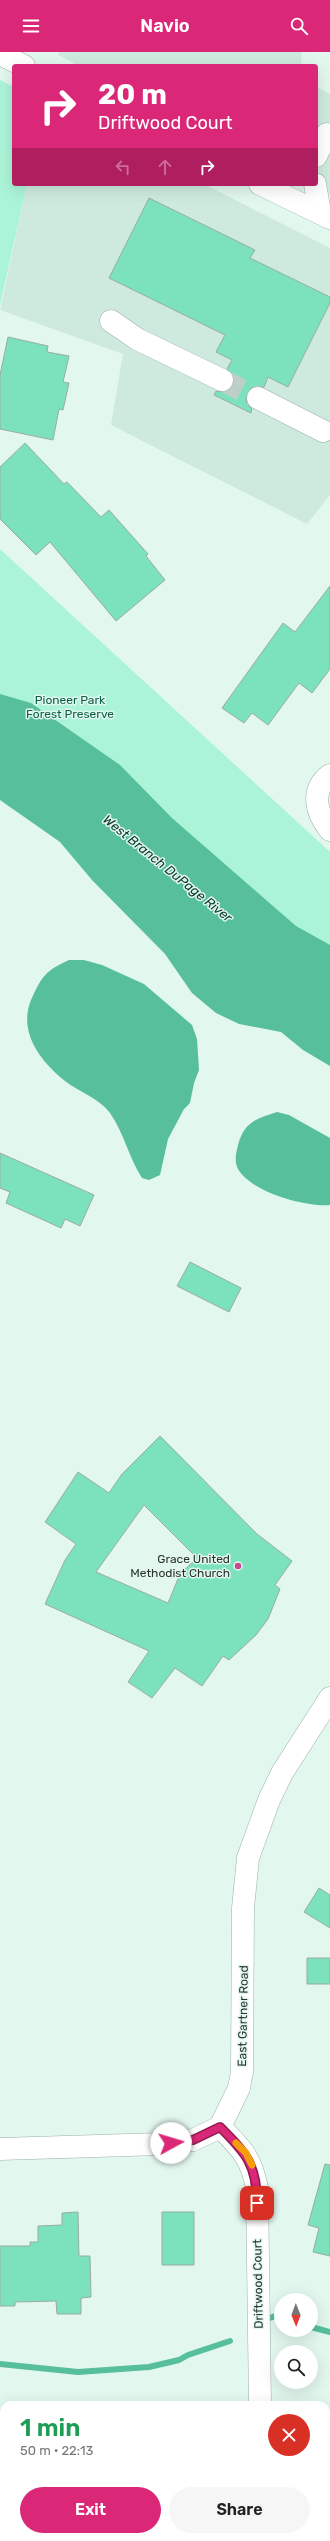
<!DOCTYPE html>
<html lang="en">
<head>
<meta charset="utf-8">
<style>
	:root { --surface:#fff; --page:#f6f6f6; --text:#222; --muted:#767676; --accent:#db2777 }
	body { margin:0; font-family:Rubik,sans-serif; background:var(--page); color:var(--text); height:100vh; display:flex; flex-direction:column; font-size:15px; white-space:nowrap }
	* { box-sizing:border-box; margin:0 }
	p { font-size:13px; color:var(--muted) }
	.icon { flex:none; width:22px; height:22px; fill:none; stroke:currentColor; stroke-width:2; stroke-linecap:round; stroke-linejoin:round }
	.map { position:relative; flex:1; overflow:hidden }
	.side { position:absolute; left:0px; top:2349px; width:330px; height:140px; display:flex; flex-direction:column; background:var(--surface); border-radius:12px 12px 0 0; box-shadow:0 4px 16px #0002 }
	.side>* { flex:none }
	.banner { position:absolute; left:12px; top:12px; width:306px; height:122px; border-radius:4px; box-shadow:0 4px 16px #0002; background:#db2777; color:#fff; overflow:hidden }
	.needle { width:26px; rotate:179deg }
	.controls { position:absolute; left:274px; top:2241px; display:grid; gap:8px }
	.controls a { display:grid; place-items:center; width:44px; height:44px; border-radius:50%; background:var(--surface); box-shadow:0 4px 16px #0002; font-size:20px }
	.pin { position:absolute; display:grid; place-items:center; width:34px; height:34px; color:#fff; margin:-17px; border-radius:8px; box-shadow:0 2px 6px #0006 }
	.me { position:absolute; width:44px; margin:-22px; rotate:84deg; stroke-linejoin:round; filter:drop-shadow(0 0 3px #0008) }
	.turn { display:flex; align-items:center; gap:14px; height:84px; padding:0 20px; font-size:18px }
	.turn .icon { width:52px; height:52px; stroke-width:2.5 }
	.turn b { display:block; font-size:28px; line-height:34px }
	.lanes { display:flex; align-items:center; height:38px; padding:0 20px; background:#0003; justify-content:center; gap:20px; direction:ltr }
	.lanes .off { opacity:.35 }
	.round { display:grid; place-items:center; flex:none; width:42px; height:42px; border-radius:21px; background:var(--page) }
	.summary { display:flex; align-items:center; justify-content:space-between; height:68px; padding:0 20px }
	h1 { font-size:24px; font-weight:600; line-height:30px; color:#1e9e55 }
	.primary-button { display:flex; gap:8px; margin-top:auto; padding:8px 20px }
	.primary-button a { flex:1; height:46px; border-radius:24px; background:var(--accent); color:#fff; font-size:16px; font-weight:600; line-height:46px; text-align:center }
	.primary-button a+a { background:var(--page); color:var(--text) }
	header { display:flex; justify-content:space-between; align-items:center; height:52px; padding:0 20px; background:var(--accent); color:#fff; font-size:18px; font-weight:600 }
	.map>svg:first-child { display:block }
	.built { fill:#ceeade }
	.green { fill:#acf4d8 }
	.water { fill:#57bf9b }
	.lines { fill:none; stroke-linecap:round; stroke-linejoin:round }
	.stream { stroke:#57bf9b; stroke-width:6 }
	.building { fill:#7be2bd; stroke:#99aca4; fill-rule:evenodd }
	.minor-tunnel { stroke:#bdd0c8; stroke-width:22; stroke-dasharray:22 11; stroke-linecap:butt }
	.minor-casing { stroke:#9db1a8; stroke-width:23 }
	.major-casing { stroke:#9db1a8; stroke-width:23 }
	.minor { stroke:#fff; stroke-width:22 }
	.major { stroke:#fff; stroke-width:22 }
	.route-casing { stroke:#8e194d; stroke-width:10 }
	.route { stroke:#db2777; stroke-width:7 }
	.slow { stroke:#f59e0b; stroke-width:7 }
	.poi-dot { fill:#c84893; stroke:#e2f7ee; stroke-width:1.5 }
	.labels { text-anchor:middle; stroke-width:3; stroke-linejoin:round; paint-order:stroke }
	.park-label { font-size:12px; fill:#0c6149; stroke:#e2f7ee }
	.poi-label { font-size:12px; fill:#2b332f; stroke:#e2f7ee; text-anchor:end }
	.street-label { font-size:12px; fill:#2b332f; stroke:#e2f7ee }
	.water-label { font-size:13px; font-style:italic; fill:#08382a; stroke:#e2f7ee }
</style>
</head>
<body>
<header><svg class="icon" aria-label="menu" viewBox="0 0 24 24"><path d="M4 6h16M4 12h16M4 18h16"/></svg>Navio<svg class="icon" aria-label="search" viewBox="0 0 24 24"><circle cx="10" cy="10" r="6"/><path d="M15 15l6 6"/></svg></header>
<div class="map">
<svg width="330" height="2489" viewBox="0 0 330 2489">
	<rect width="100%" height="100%" fill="#e2f7ee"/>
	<path class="built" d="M59,0h243l-1,14h-222l-21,-11z
		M316,35l14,7v100l-19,-10h5z
		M27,132h177l126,64v247l-23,29 -196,-99 12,-71 -123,-44z"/>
	<path class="green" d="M0,28l14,7v97h13l-27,121z
		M0,497l330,303v143l-330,-243z"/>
	<path class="water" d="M0,642l31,9 89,62 52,53 124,108 34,19v121l-27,-16 -22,-18 -42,-8 -23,-11 -24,-20 -27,-39 -73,-74 -32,-38 -60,-42z
		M69,908h15l18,5 42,19 48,41 5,14 2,31 -5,13 -4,20 -6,6 -16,30 -8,36 -11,5 -7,-2c-13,-20 -18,-45 -32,-65 -11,-15 -31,-21 -45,-32 -25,-20 -47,-49 -34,-81 11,-24 14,-29 38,-40z
		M277,1060l12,3 41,23v67c-25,2 -79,-13 -92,-36 -4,-8 -2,-15 0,-24 6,-23 18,-26 39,-33z"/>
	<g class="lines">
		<path class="stream" d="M267,2267l14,-5
			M311,2275l19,5
			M0,2312l78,8 71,-5 30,-7 9,-5 42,-14"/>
	</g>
	<path class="building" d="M149,146l106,52 -5,8 80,39v6l-42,84 -20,-10 -4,10 -13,1 -5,10 1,6 5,5 -1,4 -37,-18 2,-4 7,1 6,-2 5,-11 -7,-10 5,-9 -16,-8 9,-17 -116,-57z
		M8,285l40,9 -1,6 22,4 -6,26 6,1 -6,27 -4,-1 -6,31 -53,-11v-54z
		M25,391l39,41 3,-2 34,35 8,-7 39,44 -2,2 19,24 -49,41 -66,-79 -14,13 -36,-36v-52z
		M330,534v83l-18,24 -13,-10 -31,42 -16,-12 -8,10 -22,-15 61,-85 12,9z
		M0,1101l94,42 -14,31 -15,-7 -4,9 -55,-25 4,-11 -10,-4z
		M190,1210l51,26 -12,24 -52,-26z
		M160,1384l97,98 35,27 -17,24 5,4 -12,30 -12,16 -27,25 -6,-4 -21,30 -27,-18 -23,30 -24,-16 21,-31 -104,-47 20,-44 11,-16 -31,-22 33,-50 31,21 13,-19zM144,1453l53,53 -17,16 -12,29 -72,-31z
		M319,1836l11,7v33l-26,-16z
		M307,1906h23v26h-23z
		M325,2112l5,1v91l-17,-4 6,-24 -11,-3z
		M78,2160l1,44h11l1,41 -10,1v16h-24l-1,-13 -41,1v4h-15v-60h30v-4h8v-16l24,-1v-12z
		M162,2160h32v53h-32z"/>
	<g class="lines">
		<path class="minor-tunnel" d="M222,328l36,18"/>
		<defs>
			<path id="minor" d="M316,104l11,-22 3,2
				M315,132l5,29
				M111,269l26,18 85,41
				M258,346l65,33
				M330,723c-20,15 -14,38 0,55
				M220,2075c21,21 31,30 37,61l3,217
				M0,2097l160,-5 33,-4 27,-13 19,-39 3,-16 1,-164 5,-50 21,-58 13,-27 48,-75
				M131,2485l7,4
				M59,2489l1,-4
				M233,2489l3,-4"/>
			<path id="major" d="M0,2l24,12
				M260,132l70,34"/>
		</defs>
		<use href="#minor" class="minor-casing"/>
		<use href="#major" class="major-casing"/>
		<use href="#minor" class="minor"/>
		<use href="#major" class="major"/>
	</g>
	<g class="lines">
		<defs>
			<path id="route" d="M171,2091l22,-3 27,-13c26,26 37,38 37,76"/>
		</defs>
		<use href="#route" class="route-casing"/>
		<use href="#route" class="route"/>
		<path class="slow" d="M236,2091l10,10 6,12"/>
	</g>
	<circle class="poi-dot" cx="238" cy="1514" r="4"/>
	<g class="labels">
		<g class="park-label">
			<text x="70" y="652">Pioneer Park<tspan x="70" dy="14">Forest Preserve</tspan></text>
		</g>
		<g class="poi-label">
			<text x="230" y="1511">Grace United<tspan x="230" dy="14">Methodist Church</tspan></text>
		</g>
		<g class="street-label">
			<text transform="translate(243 1964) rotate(-89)" y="4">East Gartner Road</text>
			<text transform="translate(258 2232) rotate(-91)" y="4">Driftwood Court</text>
		</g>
		<g class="water-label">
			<text transform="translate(168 816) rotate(39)" y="5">West Branch DuPage River</text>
		</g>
	</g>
</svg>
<div class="controls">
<a><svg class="needle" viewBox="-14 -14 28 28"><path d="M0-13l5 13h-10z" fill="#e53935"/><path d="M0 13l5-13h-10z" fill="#767676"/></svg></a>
<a><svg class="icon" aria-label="search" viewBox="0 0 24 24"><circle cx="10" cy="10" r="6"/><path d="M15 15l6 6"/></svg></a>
</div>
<div class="pin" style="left:257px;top:2151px;background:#d93025"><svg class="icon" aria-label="arrive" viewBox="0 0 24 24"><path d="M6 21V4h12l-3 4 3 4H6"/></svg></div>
<svg class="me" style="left:171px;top:2091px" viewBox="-20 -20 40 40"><circle r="19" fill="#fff"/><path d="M0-13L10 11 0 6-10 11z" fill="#db2777"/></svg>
<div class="banner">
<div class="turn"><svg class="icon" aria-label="right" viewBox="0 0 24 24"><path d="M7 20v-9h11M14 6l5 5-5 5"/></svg><div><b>20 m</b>Driftwood Court</div></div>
<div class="lanes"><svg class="icon off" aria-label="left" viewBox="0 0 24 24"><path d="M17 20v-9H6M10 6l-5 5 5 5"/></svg><svg class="icon off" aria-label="ahead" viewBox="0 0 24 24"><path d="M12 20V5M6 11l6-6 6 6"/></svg><svg class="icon" aria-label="right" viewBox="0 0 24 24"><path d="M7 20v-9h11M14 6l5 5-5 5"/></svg></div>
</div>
<section class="side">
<div class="summary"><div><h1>1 min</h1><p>50 m · 22:13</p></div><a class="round" style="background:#d93025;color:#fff"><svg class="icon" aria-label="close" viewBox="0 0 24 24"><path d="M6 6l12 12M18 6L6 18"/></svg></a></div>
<div class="primary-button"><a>Exit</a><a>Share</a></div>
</section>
</div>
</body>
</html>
